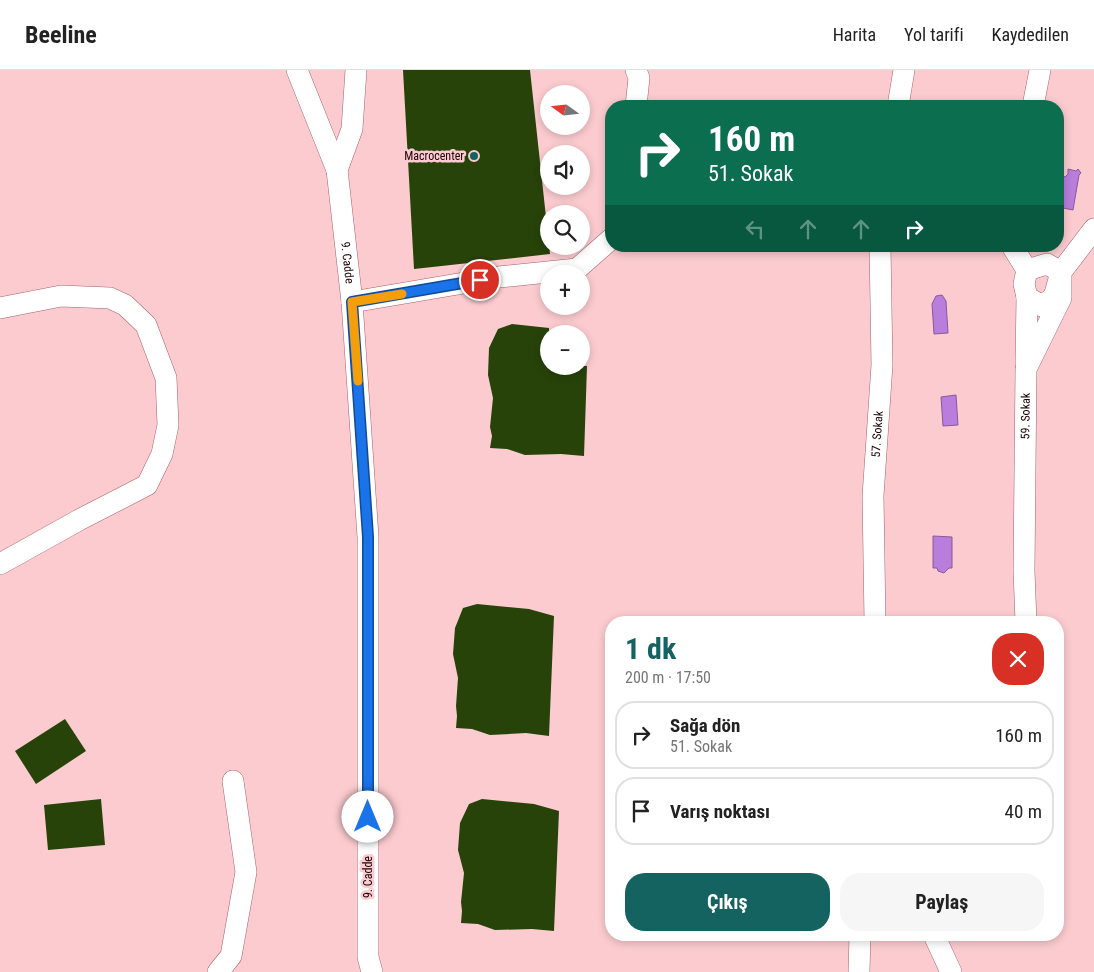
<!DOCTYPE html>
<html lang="tr">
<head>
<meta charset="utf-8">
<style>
	:root { --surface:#fff; --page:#f6f6f6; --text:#222; --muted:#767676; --line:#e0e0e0; --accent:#146361 }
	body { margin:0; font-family:"Roboto Condensed",sans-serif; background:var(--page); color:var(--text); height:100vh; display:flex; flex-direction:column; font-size:19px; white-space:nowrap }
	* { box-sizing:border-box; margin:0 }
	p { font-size:16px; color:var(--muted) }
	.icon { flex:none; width:28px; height:28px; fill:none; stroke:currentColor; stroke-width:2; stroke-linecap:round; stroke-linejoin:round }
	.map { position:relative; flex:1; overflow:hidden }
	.sheet { position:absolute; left:605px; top:546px; width:459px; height:325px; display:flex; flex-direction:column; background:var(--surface); border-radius:20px; box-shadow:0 2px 8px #0003 }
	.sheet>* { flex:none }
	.banner { position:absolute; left:605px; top:30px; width:459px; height:152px; border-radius:20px; box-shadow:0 2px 8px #0003; background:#0b6e4f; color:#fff; overflow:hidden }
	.needle { width:32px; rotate:285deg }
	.fabs { position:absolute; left:540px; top:15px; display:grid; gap:10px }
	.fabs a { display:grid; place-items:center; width:50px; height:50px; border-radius:50%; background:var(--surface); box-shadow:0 2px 8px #0003; font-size:25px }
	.pin { position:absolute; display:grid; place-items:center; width:42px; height:42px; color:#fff; margin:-21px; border:2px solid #fff; border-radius:50%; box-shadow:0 1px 5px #0007 }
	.me { position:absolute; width:55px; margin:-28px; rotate:0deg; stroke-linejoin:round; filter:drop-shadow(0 0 4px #0008) }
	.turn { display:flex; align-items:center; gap:18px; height:105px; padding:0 20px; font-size:22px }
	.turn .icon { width:65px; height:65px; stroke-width:2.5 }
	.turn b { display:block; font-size:35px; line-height:42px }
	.lanes { display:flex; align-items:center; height:48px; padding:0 20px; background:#0003; justify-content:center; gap:25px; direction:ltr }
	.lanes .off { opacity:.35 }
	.round { display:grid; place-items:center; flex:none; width:52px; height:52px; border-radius:20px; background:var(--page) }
	.headline { display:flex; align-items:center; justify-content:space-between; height:85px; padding:0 20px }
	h1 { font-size:30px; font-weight:700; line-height:38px; color:var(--accent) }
	.button { display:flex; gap:10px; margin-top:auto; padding:10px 20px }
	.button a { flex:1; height:58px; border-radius:20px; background:var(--accent); color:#fff; font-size:20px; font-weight:700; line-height:58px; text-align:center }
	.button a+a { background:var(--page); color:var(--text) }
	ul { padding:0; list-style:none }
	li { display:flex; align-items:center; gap:15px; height:68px; margin:0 10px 8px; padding:0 10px; border:2px solid var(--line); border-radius:20px }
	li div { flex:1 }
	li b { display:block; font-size:19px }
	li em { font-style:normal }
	header { display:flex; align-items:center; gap:30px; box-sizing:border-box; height:70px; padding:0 25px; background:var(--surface); border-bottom:1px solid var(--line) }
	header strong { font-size:24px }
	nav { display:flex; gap:28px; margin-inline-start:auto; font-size:18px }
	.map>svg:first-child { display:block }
	.water { fill:#b97ddb; stroke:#8a589b }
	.building { fill:#274309 }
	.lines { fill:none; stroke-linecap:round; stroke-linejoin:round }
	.minor-casing { stroke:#a7616a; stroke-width:22 }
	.minor { stroke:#fff; stroke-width:21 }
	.route-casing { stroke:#114b97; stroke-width:12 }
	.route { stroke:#1a73e8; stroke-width:9 }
	.slow { stroke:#f59e0b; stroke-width:9 }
	.poi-dot { fill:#146361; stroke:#fbcbcf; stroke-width:2 }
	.labels { text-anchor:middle; stroke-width:5; stroke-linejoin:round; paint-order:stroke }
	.poi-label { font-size:12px; fill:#1b0307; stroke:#fbcbcf; text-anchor:end }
	.street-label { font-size:12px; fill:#1b0307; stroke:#fbcbcf }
</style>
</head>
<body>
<header>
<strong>Beeline</strong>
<nav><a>Harita</a><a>Yol tarifi</a><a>Kaydedilen</a></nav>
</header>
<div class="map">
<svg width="1094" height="902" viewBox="0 0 1094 902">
	<rect width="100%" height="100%" fill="#fbcbcf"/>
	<path class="water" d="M1068,99l8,2 2,-2 3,4 -2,2 -6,35 -15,-3v-20l2,-12 5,2 3,-3z
		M942,225l4,6 2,32 -14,1 -2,-30 4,-8z
		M956,325l2,30 -15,1 -2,-29z
		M933,466l19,1v31h-3l-5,5 -6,-2 -1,-3h-4z"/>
	<path class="building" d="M403,0h127l20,184 -136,15z
		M512,254l37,4v38h38l-3,90 -23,-2 -36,1 -18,-6 -17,-1 2,-12 -2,-9 3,-29 -5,-23 1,-27 9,-19z
		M477,534l52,5 25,7 -5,120 -23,-3 -36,2 -18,-6 -16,-1 1,-12 -1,-10 2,-28 -5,-24 2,-26 8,-20z
		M65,649l21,32 -50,33 -21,-33z
		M101,729l4,46 -57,5 -4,-45z
		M482,729l52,5 25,7 -5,120 -22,-2 -37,1 -17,-6 -17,-1 1,-12 -1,-9 3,-29 -6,-23 2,-27 9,-19z"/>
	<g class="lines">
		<defs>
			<g id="minor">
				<path id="s1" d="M297,0l40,100 15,132 16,235v420l4,15"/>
				<path d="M636,0l3,8 -3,28"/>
				<path d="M898,36l6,-36"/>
				<path d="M1033,36l7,-36"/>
				<path d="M337,100l15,-41 4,-59"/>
				<path d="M1012,176l15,24"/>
				<path d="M1047,194l14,8 -7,25 -12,9 -15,-9 -3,-13 3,-14z"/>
				<path d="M352,232l147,-25 78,-8 34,-30"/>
				<path d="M0,238l61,-12 49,2 15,7 21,20 20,53 2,47 -6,29 -15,31 -68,35 -79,44"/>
				<path d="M1026,294l1,-67"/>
				<path id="s2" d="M875,552l-2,-126 9,-131 -2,-119"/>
				<path id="s3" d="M1026,552l-2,-51 2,-202 35,-71v-26l33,-43"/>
				<path d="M934,865l17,37"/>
				<path d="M218,902l13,-16 15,-84 -13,-91"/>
				<path d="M859,902l1,-37"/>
			</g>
		</defs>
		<use href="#minor" class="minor-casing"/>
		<use href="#minor" class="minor"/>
	</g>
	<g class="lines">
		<defs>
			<path id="route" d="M368,747v-280l-16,-235 128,-22"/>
		</defs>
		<use href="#route" class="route-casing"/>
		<use href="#route" class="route"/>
		<path class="slow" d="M358,311l-6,-79 50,-8"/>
	</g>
	<circle class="poi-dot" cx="474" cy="86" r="5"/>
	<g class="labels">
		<g class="poi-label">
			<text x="464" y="90">Macrocenter</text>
		</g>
		<g class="street-label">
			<text dy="4" stroke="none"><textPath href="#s1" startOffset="201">9. Cadde</textPath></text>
			<text dy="4" stroke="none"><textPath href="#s3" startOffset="206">59. Sokak</textPath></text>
			<text dy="4" stroke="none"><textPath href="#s2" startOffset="188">57. Sokak</textPath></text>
			<text transform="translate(368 807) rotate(-90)" y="4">9. Cadde</text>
		</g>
	</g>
</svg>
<div class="fabs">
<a><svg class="needle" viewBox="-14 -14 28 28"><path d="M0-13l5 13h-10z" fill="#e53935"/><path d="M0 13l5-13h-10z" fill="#767676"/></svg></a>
<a><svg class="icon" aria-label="sound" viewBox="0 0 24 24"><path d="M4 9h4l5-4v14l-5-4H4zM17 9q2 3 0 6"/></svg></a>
<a><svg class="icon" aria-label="search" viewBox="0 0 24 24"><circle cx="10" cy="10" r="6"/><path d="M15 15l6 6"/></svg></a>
<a>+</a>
<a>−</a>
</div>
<div class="pin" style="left:480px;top:210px;background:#d93025"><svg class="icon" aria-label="arrive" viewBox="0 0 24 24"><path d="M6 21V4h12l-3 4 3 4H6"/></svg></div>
<svg class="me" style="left:368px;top:747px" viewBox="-20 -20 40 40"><circle r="19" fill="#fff"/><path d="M0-13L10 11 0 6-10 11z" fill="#1a73e8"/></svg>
<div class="banner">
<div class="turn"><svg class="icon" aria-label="right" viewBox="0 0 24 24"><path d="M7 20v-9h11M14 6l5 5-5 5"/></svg><div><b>160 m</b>51. Sokak</div></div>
<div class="lanes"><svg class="icon off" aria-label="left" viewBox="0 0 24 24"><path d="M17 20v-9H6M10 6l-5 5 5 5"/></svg><svg class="icon off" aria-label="ahead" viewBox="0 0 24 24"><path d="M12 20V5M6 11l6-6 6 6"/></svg><svg class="icon off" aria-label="ahead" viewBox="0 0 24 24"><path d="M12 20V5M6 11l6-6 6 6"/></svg><svg class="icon" aria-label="right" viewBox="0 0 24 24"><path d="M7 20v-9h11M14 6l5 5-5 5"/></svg></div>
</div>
<section class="sheet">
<div class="headline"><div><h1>1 dk</h1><p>200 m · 17:50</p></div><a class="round" style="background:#d93025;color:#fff"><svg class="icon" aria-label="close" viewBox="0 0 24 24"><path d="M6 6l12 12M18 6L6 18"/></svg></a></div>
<ul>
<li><svg class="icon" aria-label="right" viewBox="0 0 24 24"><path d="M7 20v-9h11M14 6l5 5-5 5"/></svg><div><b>Sağa dön</b><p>51. Sokak</p></div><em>160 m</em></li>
<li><svg class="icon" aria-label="arrive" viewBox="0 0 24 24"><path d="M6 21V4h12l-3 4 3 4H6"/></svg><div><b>Varış noktası</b></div><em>40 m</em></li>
</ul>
<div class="button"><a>Çıkış</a><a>Paylaş</a></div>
</section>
</div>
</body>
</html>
